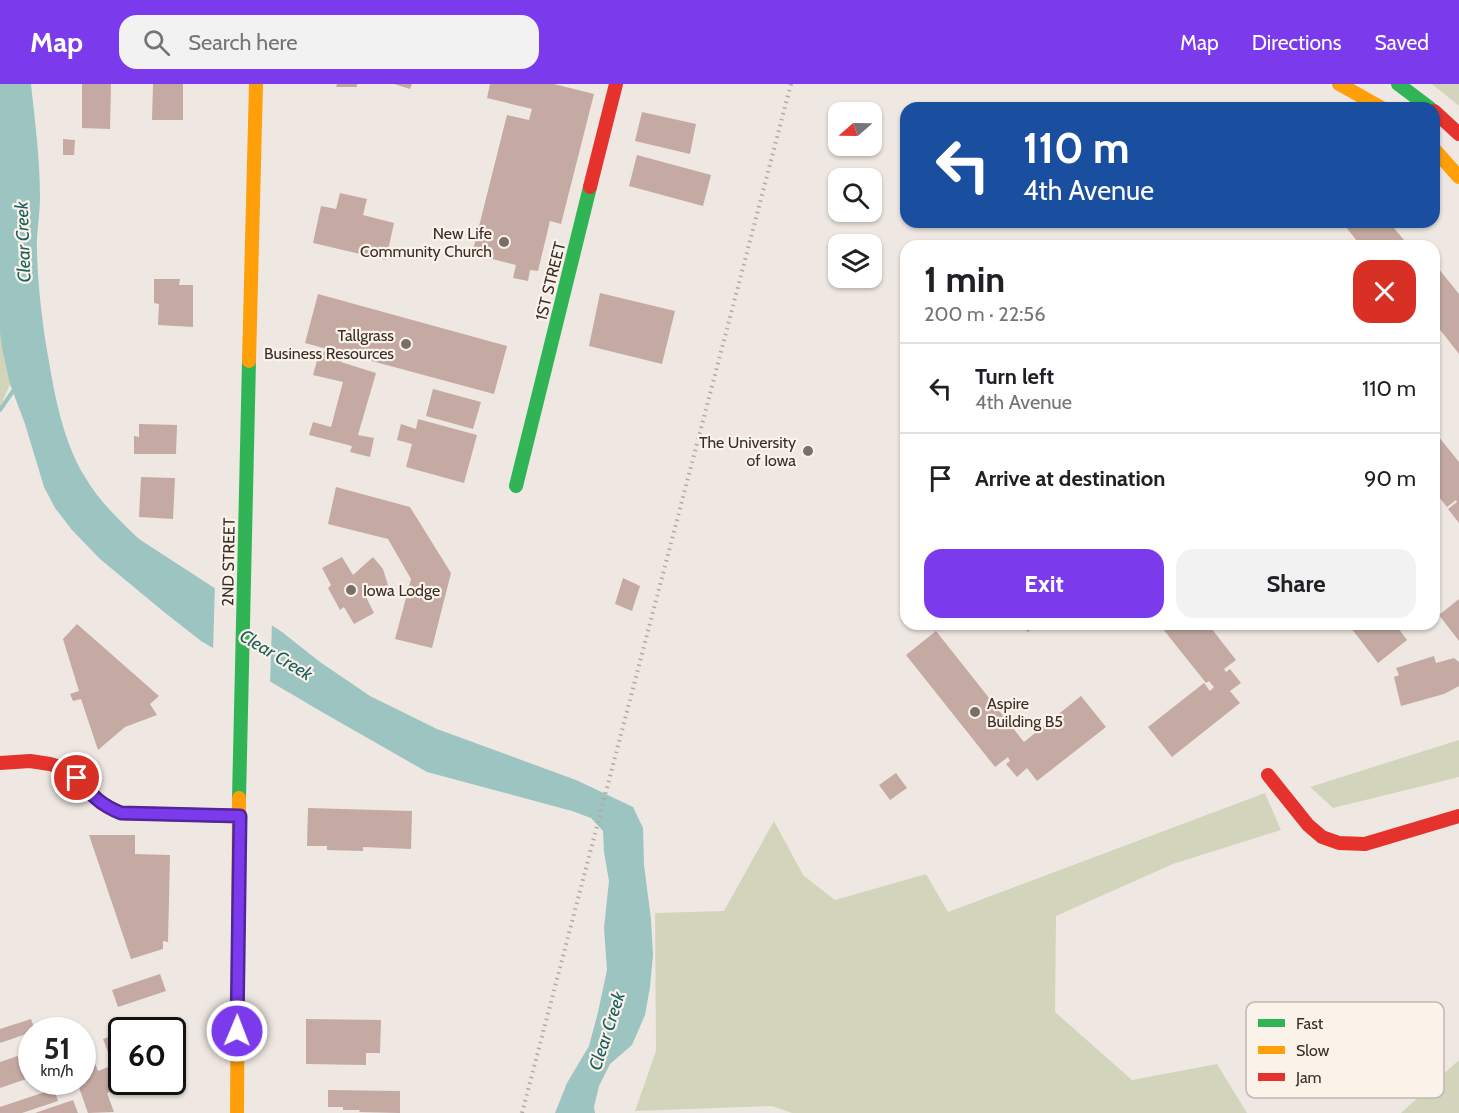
<!DOCTYPE html>
<html lang="en">
<head>
<meta charset="utf-8">
<style>
	:root { --surface:#fff; --page:#f2f2f2; --text:#202124; --muted:#757577; --line:#e0e0e0; --accent:#7c3aed }
	body { margin:0; font-family:Cabin,sans-serif; background:var(--page); color:var(--text); height:100vh; display:flex; flex-direction:column; font-size:22px; white-space:nowrap }
	* { box-sizing:border-box; margin:0 }
	p { font-size:20px; color:var(--muted) }
	.icon { flex:none; width:33px; height:33px; fill:none; stroke:currentColor; stroke-width:2; stroke-linecap:round; stroke-linejoin:round }
	.map { position:relative; flex:1; overflow:hidden }
	.panel { position:absolute; left:900px; top:156px; width:540px; height:390px; display:flex; flex-direction:column; background:var(--surface); border-radius:18px; box-shadow:0 2px 4px #0004 }
	.panel>* { flex:none }
	.hud { position:absolute; left:900px; top:18px; width:540px; height:126px; border-radius:18px; box-shadow:0 2px 4px #0004; background:#1a4fa0; color:#fff; overflow:hidden }
	.needle { width:39px; rotate:250deg }
	.tools { position:absolute; left:828px; top:18px; display:grid; gap:12px }
	.tools a { display:grid; place-items:center; width:54px; height:54px; border-radius:12px; background:var(--surface); box-shadow:0 2px 4px #0004; font-size:30px }
	.speed { position:absolute; left:18px; top:933px; display:flex; gap:12px; font-size:30px; font-weight:700; text-align:center }
	.speed>* { display:grid; place-content:center; width:78px; height:78px; border-radius:50%; background:var(--surface); box-shadow:0 2px 4px #0004; line-height:1 }
	.speed small { font-size:15px; font-weight:400 }
	.speed .limit { border:3px solid #111; border-radius:9px; background:#fff; color:#111 }
	.pin { position:absolute; display:grid; place-items:center; width:51px; height:51px; color:#fff; margin:-26px; border:3px solid #fff; border-radius:50%; box-shadow:0 2px 6px #0007 }
	.me { position:absolute; width:66px; margin:-33px; rotate:1deg; stroke-linejoin:round; filter:drop-shadow(0 0 4px #0008) }
	.turn { display:flex; align-items:center; gap:21px; height:126px; padding:0 24px; font-size:27px }
	.turn .icon { width:78px; height:78px; stroke-width:2.5 }
	.turn b { display:block; font-size:42px; line-height:51px }
	.round { display:grid; place-items:center; flex:none; width:63px; height:63px; border-radius:18px; background:var(--page) }
	.headline { display:flex; align-items:center; justify-content:space-between; height:102px; padding:0 24px }
	h1 { font-size:36px; font-weight:700; line-height:45px }
	.action { display:flex; gap:12px; margin-top:auto; padding:12px 24px }
	.action a { flex:1; height:69px; border-radius:18px; background:var(--accent); color:#fff; font-size:24px; font-weight:700; line-height:69px; text-align:center }
	.action a+a { background:var(--page); color:var(--text) }
	ul { padding:0; list-style:none }
	li { display:flex; align-items:center; gap:18px; height:90px; padding:0 24px; border-top:2px solid var(--line) }
	li div { flex:1 }
	li b { display:block; font-size:22px }
	li em { font-style:normal }
	header { display:flex; align-items:center; gap:36px; box-sizing:border-box; height:84px; padding:0 30px; background:var(--accent); color:#fff }
	header strong { font-size:28px }
	nav { display:flex; gap:33px; margin-inline-start:auto; font-size:21px }
	.search { width:420px; height:54px; background:var(--page); display:flex; align-items:center; gap:15px; box-sizing:border-box; padding:0 21px; border-radius:18px; color:var(--muted); font-size:22px }
	.map>svg:first-child { display:block }
	.green { fill:#d2d5bb }
	.water { fill:#9cc4c1 }
	.pier { fill:#efe8e2 }
	.lines { fill:none; stroke-linecap:round; stroke-linejoin:round }
	.stream { stroke:#9cc4c1; stroke-width:4 }
	.building { fill:#c4aaa2 }
	.fast { stroke:#30b455; stroke-width:14 }
	.slow { stroke:#ff9f0a; stroke-width:14 }
	.jam { stroke:#e5322d; stroke-width:14 }
	.rail { stroke:#b0a9a5; stroke-width:4; stroke-dasharray:1.5 4.5; stroke-linecap:butt }
	.route-casing { stroke:#51269a; stroke-width:15 }
	.route { stroke:#7c3aed; stroke-width:10 }
	.poi-dot { fill:#796e69; stroke:#fbf2ea; stroke-width:2 }
	.labels { text-anchor:middle; stroke-width:4.5; stroke-linejoin:round; paint-order:stroke }
	.poi-label { font-size:16px; fill:#3a2d28; stroke:#fbf2ea; text-anchor:end }
	.street-label { font-size:16px; fill:#3a2d28; stroke:#fbf2ea }
	.water-label { font-size:18px; font-style:italic; fill:#1a605f; stroke:#fbf2ea }
	.key { fill:#fbf2ea; stroke:#c1b7b0; stroke-width:1.5 }
	.key-label { font-size:16px; fill:#3a2d28 }
</style>
</head>
<body>
<header>
<strong>Map</strong>
<div class="search"><svg class="icon" aria-label="search" viewBox="0 0 24 24"><circle cx="10" cy="10" r="6"/><path d="M15 15l6 6"/></svg>Search here</div>
<nav><a>Map</a><a>Directions</a><a>Saved</a></nav>
</header>
<div class="map">
<svg width="1459" height="1029" viewBox="0 0 1459 1029">
	<rect width="100%" height="100%" fill="#efe8e2"/>
	<path class="green" d="M1432,0h27v22z
		M0,202l10,98 -10,24z
		M1459,656v37l-126,31 -23,-21z
		M1265,709l16,37 -108,34 -117,52 -1,96 77,68 85,-16 30,49h-455l-20,-7 -137,5 21,-60 -1,-138 69,-2 50,-90 29,54 32,25 91,-26 22,38z
		M1459,976v53h-58z"/>
	<path class="water" d="M0,0h31c4,38 9,75 9,113 0,19 -4,37 -3,55 1,35 5,70 11,104 7,41 15,85 37,121 14,24 34,43 54,62l143,93 38,30 50,34 67,33 139,51 57,27 10,21 1,37 7,54 2,36 -3,32 -5,28 -13,30 -22,19 -11,22 -5,21 1,6h-40l12,-30 22,-37 9,-34 9,-42 -3,-42 5,-47 -5,-29 -1,-21 -12,-13 -19,-7 -145,-39 -105,-60 -121,-71 -37,-29 -64,-53 -28,-29 -17,-22 -11,-21 -19,-63 -15,-40 -8,-36 -2,-16z"/>
	<path class="pier" d="M215,500l57,38 -2,63 -57,-34z"/>
	<g class="lines">
		<path class="stream" d="M0,326l13,-19"/>
	</g>
	<path class="building" d="M82,0h29l-1,45 -28,-1z
		M153,0h30v36h-31z
		M337,0h20v3h-21z
		M394,0h18l-2,5z
		M490,0h64l40,10 -33,130 -11,-3 -12,50 -8,-1 -2,11 -15,-3 3,-13 -44,-11 35,-139 22,5 3,-11 -45,-11z
		M642,28l54,12 -6,30 -55,-13z
		M63,55l12,1 -1,15h-11z
		M637,71l74,20 -8,31 -74,-20z
		M340,109l27,6 -4,16 31,8 -8,37 -73,-17 8,-37 15,3z
		M1342,138h47l20,24h-48z
		M1438,184l21,26v60l-25,-32v-51z
		M154,195h26l-1,6h14v42l-35,-2 1,-21 -5,-1z
		M600,209l75,18 -13,53 -73,-18z
		M318,210l189,52 -13,48 -189,-51z
		M320,266l23,7 -2,5 35,11 -18,62 16,3 -4,19 -20,-5 2,-6 -43,-11 4,-13 18,5 12,-45 -30,-7z
		M433,305l48,13 -8,27 -47,-13z
		M418,335l59,16 -13,48 -58,-16 6,-23 -15,-4 4,-16 15,5z
		M139,340l38,1 -1,29h-42v-18l5,1z
		M1434,347l25,31v61l-11,-14 9,-7 -1,-2 -9,7 -13,-16z
		M141,393l34,1 -2,41 -34,-2z
		M336,403l74,20 41,66 -19,75 -37,-9 16,-60 -23,-40 -60,-15z
		M342,473l11,18 20,-18 10,12 5,16 -24,8 10,20 -20,11 -10,-17 -4,3 -12,-22 3,-3 -9,-17z
		M623,494l17,8 -8,25 -17,-7z
		M1459,515v42l-20,-26z
		M77,540l82,72 -9,8 7,11 -32,12 -27,23 -17,-51 -8,2 -3,-7 9,-3 -16,-52z
		M1021,540h17l-10,8z
		M1159,540h49l28,36 -12,9 2,3 4,-3 11,14 -11,8 10,12 -68,54 -24,-30 56,-44 6,8 4,-4 -5,-6 -3,2z
		M1348,540h47l12,16 -29,23z
		M936,547l88,111 57,-46 25,31 -69,54 -10,-13 -10,9 -11,-13 4,-3 -2,-4 -13,10 -89,-112z
		M1434,572l2,7 18,-5 5,4v24l-15,8 -43,12 -7,-29 5,-2 -3,-7z
		M896,689l11,15 -17,12 -11,-15z
		M308,724l104,3 -1,38 -48,-2v4l-36,-1v-4h-20z
		M89,751h46v19l35,1 -2,87 -5,-1v8l-32,10z
		M160,890l6,17 -48,16 -6,-17z
		M31,935l4,11h-3v2l-32,11v-14z
		M306,935l75,1 -1,33h-14v12l-60,-1z
		M122,948v50h31l-33,12 -2,-5 -11,4 7,19 -26,1 -11,-31h5v-28l8,-3 8,20 15,-6 -10,-26z
		M32,967v26l-32,11v-26z
		M54,1005l4,12 -36,12h-22v-6z
		M328,1006l72,1v22l-41,-1 1,-2h-17v-3h-15z
		M73,1016l5,13h-43z"/>
	<g class="lines">
		<path class="fast" d="M1398,0l32,24
			M516,402l74,-299
			M239,714l10,-437"/>
		<path class="slow" d="M1339,0l43,24
			M1434,65l25,28
			M249,277l7,-277
			M237,1029l2,-315"/>
		<path class="jam" d="M1434,27l25,23
			M590,103l26,-103
			M0,679l30,-2 20,3 10,3 17,11 24,25 20,10 119,3
			M1268,691l40,50 14,12 17,6 26,1 94,-28"/>
		<path class="rail" d="M522,1029l269,-1029"/>
	</g>
	<g class="lines">
		<defs>
			<path id="route" d="M77,694c13,16 25,28 44,35l119,3 -3,215"/>
		</defs>
		<use href="#route" class="route-casing"/>
		<use href="#route" class="route"/>
	</g>
	<g class="poi-dot">
		<circle cx="504" cy="158" r="6"/>
		<circle cx="406" cy="260" r="6"/>
		<circle cx="808" cy="367" r="6"/>
		<circle cx="351" cy="506" r="6"/>
		<circle cx="975" cy="628" r="6"/>
	</g>
	<g class="labels">
		<g class="poi-label">
			<text x="492" y="155">New Life<tspan x="492" dy="18">Community Church</tspan></text>
			<text x="394" y="257">Tallgrass<tspan x="394" dy="18">Business Resources</tspan></text>
			<text x="796" y="364">The University<tspan x="796" dy="18">of Iowa</tspan></text>
			<text x="363" y="512" text-anchor="start">Iowa Lodge</text>
			<text x="987" y="625" text-anchor="start">Aspire<tspan x="987" dy="18">Building B5</tspan></text>
		</g>
		<g class="street-label">
			<text transform="translate(550 197) rotate(-76)" y="6">1ST STREET</text>
			<text transform="translate(228 478) rotate(-89)" y="6">2ND STREET</text>
		</g>
		<g class="water-label">
			<text transform="translate(23 158) rotate(-92)" y="6">Clear Creek</text>
			<text transform="translate(276 571) rotate(31)" y="6">Clear Creek</text>
			<text transform="translate(607 947) rotate(-72)" y="6">Clear Creek</text>
		</g>
	</g>
	<rect x="1246" y="918" width="198" height="96" rx="9" class="key"/>
	<rect x="1258" y="935" width="27" height="8" fill="#30b455"/>
	<rect x="1258" y="962" width="27" height="8" fill="#ff9f0a"/>
	<rect x="1258" y="989" width="27" height="8" fill="#e5322d"/>
	<g class="key-label">
		<text x="1296" y="945">Fast</text>
		<text x="1296" y="972">Slow</text>
		<text x="1296" y="999">Jam</text>
	</g>
</svg>
<div class="tools">
<a><svg class="needle" viewBox="-14 -14 28 28"><path d="M0-13l5 13h-10z" fill="#e53935"/><path d="M0 13l5-13h-10z" fill="#757577"/></svg></a>
<a><svg class="icon" aria-label="search" viewBox="0 0 24 24"><circle cx="10" cy="10" r="6"/><path d="M15 15l6 6"/></svg></a>
<a><svg class="icon" aria-label="layers" viewBox="0 0 24 24"><path d="M12 4l9 5-9 5-9-5zM3 14l9 5 9-5"/></svg></a>
</div>
<div class="speed"><div>51<small>km/h</small></div><div class="limit">60</div></div>
<div class="pin" style="left:77px;top:694px;background:#d93025"><svg class="icon" aria-label="arrive" viewBox="0 0 24 24"><path d="M6 21V4h12l-3 4 3 4H6"/></svg></div>
<svg class="me" style="left:237px;top:947px" viewBox="-20 -20 40 40"><circle r="17" fill="#7c3aed" stroke="#fff" stroke-width="3"/><path d="M0-11L8 9 0 5-8 9z" fill="#fff"/></svg>
<div class="hud">
<div class="turn"><svg class="icon" aria-label="left" viewBox="0 0 24 24"><path d="M17 20v-9H6M10 6l-5 5 5 5"/></svg><div><b>110 m</b>4th Avenue</div></div>
</div>
<section class="panel">
<div class="headline"><div><h1>1 min</h1><p>200 m · 22:56</p></div><a class="round" style="background:#d93025;color:#fff"><svg class="icon" aria-label="close" viewBox="0 0 24 24"><path d="M6 6l12 12M18 6L6 18"/></svg></a></div>
<ul>
<li><svg class="icon" aria-label="left" viewBox="0 0 24 24"><path d="M17 20v-9H6M10 6l-5 5 5 5"/></svg><div><b>Turn left</b><p>4th Avenue</p></div><em>110 m</em></li>
<li><svg class="icon" aria-label="arrive" viewBox="0 0 24 24"><path d="M6 21V4h12l-3 4 3 4H6"/></svg><div><b>Arrive at destination</b></div><em>90 m</em></li>
</ul>
<div class="action"><a>Exit</a><a>Share</a></div>
</section>
</div>
</body>
</html>
